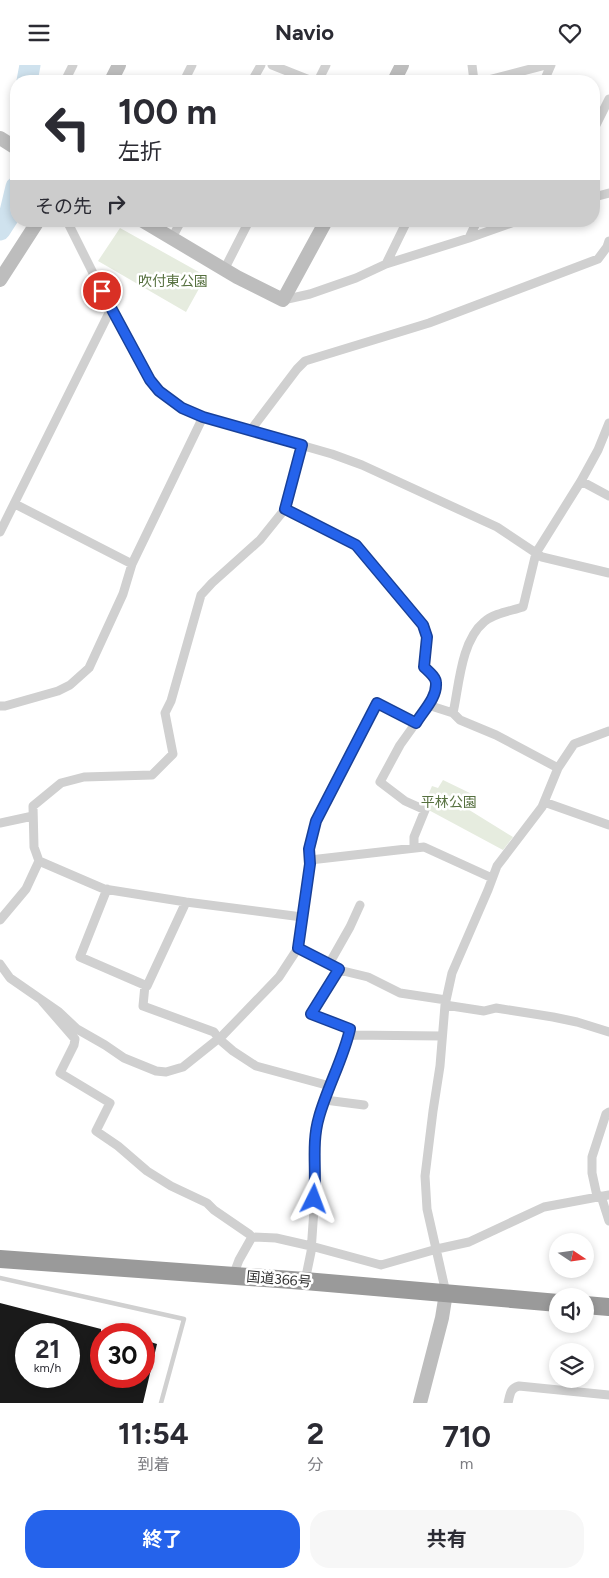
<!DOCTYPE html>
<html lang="ja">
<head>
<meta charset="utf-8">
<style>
	:root { --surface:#fff; --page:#f7f7f7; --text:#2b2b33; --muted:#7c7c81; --accent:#2563eb }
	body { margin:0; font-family:Figtree,"Noto Sans JP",sans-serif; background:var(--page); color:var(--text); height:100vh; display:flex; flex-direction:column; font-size:19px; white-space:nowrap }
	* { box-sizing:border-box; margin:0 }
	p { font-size:16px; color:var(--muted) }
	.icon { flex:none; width:28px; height:28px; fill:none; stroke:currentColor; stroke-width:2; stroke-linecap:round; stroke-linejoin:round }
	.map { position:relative; height:1338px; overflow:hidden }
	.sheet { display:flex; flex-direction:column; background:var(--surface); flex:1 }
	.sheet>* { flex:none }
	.top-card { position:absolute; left:10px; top:10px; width:590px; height:152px; border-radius:20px; box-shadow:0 2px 8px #0003; background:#fff; color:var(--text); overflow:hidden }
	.needle { width:32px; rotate:103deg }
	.fabs { position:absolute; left:549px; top:1168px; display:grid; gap:10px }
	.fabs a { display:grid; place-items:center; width:45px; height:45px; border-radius:50%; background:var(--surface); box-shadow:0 2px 8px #0003; font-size:25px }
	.speed { position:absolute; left:15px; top:1258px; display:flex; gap:10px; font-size:25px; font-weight:700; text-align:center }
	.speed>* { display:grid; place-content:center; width:65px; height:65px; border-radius:50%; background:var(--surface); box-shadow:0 2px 8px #0003; line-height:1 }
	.speed small { font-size:12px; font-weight:400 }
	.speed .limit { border:8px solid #d22; background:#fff; color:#111 }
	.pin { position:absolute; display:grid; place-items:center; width:42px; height:42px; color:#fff; margin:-21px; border:2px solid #fff; border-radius:50%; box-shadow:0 1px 5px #0007 }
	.me { position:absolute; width:55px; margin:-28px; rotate:3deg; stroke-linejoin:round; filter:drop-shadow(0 0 4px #0008) }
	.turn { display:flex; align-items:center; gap:18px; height:105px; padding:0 25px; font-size:22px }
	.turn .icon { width:65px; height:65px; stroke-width:2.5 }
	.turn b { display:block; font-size:35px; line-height:42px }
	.then { display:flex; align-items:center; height:48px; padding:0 25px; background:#0003; gap:10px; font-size:19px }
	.eta { display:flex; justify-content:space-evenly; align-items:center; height:85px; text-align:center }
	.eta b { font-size:30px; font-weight:700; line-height:35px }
	.primary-button { display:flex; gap:10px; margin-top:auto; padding:10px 25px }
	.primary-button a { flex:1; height:58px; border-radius:20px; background:var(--accent); color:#fff; font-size:20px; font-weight:700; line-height:58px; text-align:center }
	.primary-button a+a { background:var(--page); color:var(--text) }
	header { display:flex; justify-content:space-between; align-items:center; height:65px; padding:0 25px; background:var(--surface); font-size:22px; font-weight:700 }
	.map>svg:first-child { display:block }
	.green { fill:#e6ecdf }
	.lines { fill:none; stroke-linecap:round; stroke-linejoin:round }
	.river { stroke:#cfe2ee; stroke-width:21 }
	.building { fill:#1a1a1a; fill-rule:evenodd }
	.lane { stroke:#d0d0d0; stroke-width:4.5 }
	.street { stroke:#d0d0d0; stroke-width:9 }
	.secondary { stroke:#bdbdbd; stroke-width:14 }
	.highway { stroke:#9a9a9a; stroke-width:18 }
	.route-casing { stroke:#184099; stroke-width:12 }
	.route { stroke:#2563eb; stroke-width:9 }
	.labels { text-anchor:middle; stroke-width:5; stroke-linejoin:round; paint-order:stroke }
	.park-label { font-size:14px; fill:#56703f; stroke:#fff }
	.street-label { font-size:14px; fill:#333; stroke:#fff }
</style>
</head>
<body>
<header><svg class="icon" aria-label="menu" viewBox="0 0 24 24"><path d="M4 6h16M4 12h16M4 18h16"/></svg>Navio<svg class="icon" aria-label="heart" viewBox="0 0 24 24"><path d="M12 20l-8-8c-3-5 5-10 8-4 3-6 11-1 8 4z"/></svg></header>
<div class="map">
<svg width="609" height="1338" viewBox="0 0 609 1338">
	<rect width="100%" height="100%" fill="#fff"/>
	<path class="green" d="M120,163l86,48 -20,36 -88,-51z
		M443,715l31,15 -8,13 47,29 -10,13 -80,-43 9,-21 6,2z"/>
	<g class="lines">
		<path class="river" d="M27,16l3,-16
			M0,165l9,-14 7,-29"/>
	</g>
	<path class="building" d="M0,1238l101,26v47h43v-36l13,4 -14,59h-143zM26,1269h43v42h-43z"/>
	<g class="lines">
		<path class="lane" d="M0,1213l184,41 -23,84"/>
		<path class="street" d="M272,0l40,16
			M472,0l2,16
			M65,16l8,-16
			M184,16l8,-16
			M252,16l9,-16
			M318,16l8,-16
			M484,16l62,-16
			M544,16l7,-16
			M594,64l15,-30
			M594,132l15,-4
			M67,156l44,88 39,71 9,11 23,17 21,9 129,37 30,11 135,62 45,30 67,16
			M172,173l9,-17
			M469,173l8,-17
			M386,199l21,-43
			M224,205l25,-49
			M283,235l27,-6 46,-16 30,-14 83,-26 48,-17
			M250,366l47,-62 8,-8 124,-38 169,-64 9,-12 2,-6
			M581,416l28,15
			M15,439l117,60
			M285,444l71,37 67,79 4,12 -3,30 10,10 2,6 -3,16 -33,46 -20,37 25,19 20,9 -11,27v10
			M0,467l111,-223
			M428,640l25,8 7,7 36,15 62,33
			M0,641h5l53,-15 12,-6 19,-17 34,-74 9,-30 71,-147
			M453,648c6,-27 8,-72 31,-91 10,-9 27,-11 39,-15l13,-54 45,-72 17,-31 11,-27
			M544,737l65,23
			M0,758l33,-7
			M310,795l114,-13 68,31
			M39,796l65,28 82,13 116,15
			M107,824l-27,68 67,29 39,-84
			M0,855l26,-31 13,-28 -5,-14 -1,-41 28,-23 23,-6 68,-2 21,-21 -8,-41 6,-12 30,-106 11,-12 48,-43 25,-31 16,-64
			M298,883l41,22 29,7 32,16 46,7
			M0,899l10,14 49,34 18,17 28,16 19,13 32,13 10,1 17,-5 40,-32 56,-58 19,-29 12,-84 -1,-15 7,-28 61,-117 39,18
			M329,899l21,-37 10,-22
			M145,920l-2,21 71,26 5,7 14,12 23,15 74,20
			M42,936l33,38 -1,6 -14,28 50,30 -14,28 22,15 29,25 24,15 36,17 7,7 35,24 3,3 24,1 35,8 70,19 56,-16 32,-7 75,-35 65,-12
			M445,940l39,6 12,-3 57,9 24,5 32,10
			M349,970l93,1
			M325,1035l39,5
			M597,1131l-5,-23v-16l14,-43 3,-2
			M601,1131l8,25
			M233,1211l6,-16 13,-23
			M305,1216l6,-29 5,-72 -2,-40 5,-22 31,-89 -39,-15 28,-44
			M446,1228l-19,-84 -2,-33 8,-65 7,-45 5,-61 7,-32 36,-83 9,-24 45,-59 16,-39 16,-24 35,-13
			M508,1338c2,-8 2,-15 11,-17l90,9"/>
		<path class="secondary" d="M111,16l8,-16
			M394,16l8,-16
			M0,73l16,10
			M143,156l94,56 46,23 43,-79
			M0,215l38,-59
			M420,1338l22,-85 4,-25"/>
		<path class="highway" d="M0,1194l305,22 253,22
			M585,1240l24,2"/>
	</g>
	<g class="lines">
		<defs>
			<path id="route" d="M102,226l48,89 9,11 23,17 21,9 99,28 -17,64 71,36 67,80 4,12 -3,30c4,4 12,10 12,16 1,15 -13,28 -20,40l-39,-20 -61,118 -7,28 1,15 -12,84 41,21 -28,45 39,15c-6,28 -23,59 -31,88 -8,27 -2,54 -5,82"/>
		</defs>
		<use href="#route" class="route-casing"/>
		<use href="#route" class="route"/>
	</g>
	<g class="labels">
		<g class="park-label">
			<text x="173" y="221">吹付東公園</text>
			<text x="449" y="742">平林公園</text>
		</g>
		<g class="street-label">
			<text transform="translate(279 1214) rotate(5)" y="5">国道366号</text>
		</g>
	</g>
</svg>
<div class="fabs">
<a><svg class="needle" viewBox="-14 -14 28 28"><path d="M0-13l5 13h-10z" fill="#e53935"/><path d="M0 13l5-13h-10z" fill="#7c7c81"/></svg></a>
<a><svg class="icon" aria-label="sound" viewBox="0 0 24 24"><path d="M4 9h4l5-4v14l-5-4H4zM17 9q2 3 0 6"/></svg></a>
<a><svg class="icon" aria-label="layers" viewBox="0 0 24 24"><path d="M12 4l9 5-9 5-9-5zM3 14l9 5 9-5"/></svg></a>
</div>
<div class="speed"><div>21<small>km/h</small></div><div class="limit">30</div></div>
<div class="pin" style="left:102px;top:226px;background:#d93025"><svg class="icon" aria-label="arrive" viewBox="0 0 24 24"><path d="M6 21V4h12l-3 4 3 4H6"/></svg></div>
<svg class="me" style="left:314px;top:1134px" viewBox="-20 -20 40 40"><path d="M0-17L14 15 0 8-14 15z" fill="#2563eb" stroke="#fff" stroke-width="4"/></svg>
<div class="top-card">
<div class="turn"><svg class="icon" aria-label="left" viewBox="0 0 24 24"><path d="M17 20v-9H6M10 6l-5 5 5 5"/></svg><div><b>100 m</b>左折</div></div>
<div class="then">その先<svg class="icon" aria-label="right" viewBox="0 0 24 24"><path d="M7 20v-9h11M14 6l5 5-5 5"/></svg></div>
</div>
</div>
<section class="sheet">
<div class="eta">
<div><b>11:54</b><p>到着</p></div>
<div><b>2</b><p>分</p></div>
<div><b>710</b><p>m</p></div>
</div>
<div class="primary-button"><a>終了</a><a>共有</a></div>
</section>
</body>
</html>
